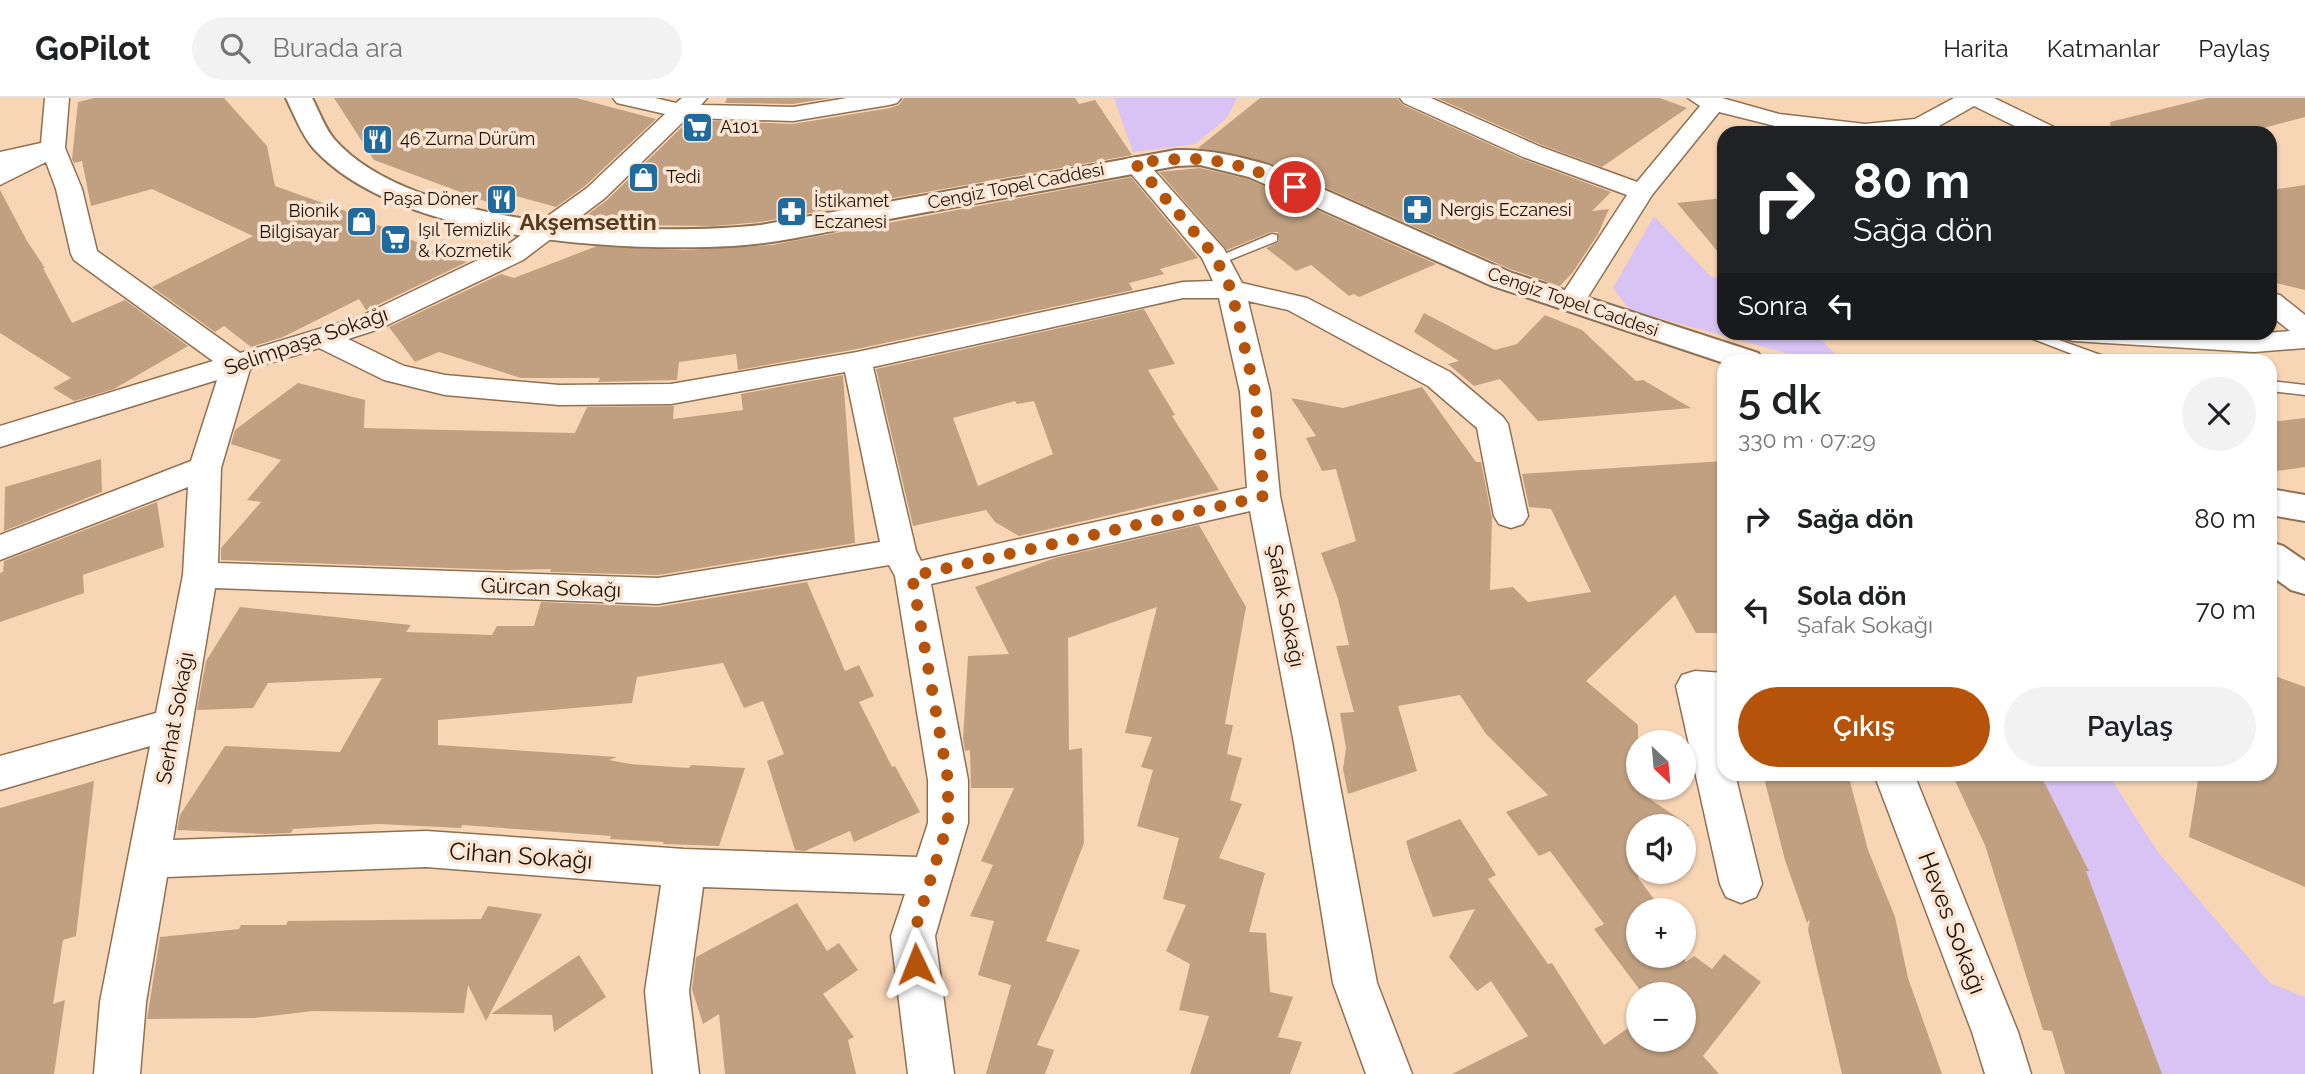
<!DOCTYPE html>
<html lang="tr">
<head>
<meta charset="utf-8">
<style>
	:root { --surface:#fff; --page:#f2f2f2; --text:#202124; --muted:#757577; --line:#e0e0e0; --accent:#b45309 }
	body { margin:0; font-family:Raleway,sans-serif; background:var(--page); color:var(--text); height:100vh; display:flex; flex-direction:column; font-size:26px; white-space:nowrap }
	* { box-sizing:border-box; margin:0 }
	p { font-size:23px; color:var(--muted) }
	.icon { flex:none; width:38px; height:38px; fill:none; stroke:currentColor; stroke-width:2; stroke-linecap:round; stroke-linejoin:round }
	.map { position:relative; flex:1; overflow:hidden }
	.details { position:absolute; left:1717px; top:256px; width:560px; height:427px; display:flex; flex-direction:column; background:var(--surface); border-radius:21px; box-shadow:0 2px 5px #0004 }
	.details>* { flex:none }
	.hud { position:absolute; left:1717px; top:28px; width:560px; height:214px; border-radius:21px; box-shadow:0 2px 5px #0004; background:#202124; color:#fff; overflow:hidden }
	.needle { width:46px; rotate:154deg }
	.tools { position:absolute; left:1626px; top:632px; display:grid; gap:14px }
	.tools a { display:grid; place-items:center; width:70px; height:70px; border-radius:50%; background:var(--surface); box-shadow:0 2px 5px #0004; font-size:35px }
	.pin { position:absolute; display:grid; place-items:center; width:60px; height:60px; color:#fff; margin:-30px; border:4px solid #fff; border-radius:50%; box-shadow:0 2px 7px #0007 }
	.me { position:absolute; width:77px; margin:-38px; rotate:358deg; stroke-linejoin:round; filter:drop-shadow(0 0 5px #0008) }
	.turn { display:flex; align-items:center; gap:24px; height:147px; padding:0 21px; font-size:32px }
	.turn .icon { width:91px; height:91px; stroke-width:2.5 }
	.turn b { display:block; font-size:49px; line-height:60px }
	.then { display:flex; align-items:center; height:66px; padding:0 21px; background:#0003; gap:14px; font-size:26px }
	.round { display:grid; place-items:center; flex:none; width:74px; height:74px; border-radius:37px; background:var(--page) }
	.headline { display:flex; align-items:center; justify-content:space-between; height:119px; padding:0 21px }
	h1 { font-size:42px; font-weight:600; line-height:52px }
	.action { display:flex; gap:14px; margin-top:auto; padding:14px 21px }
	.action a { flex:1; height:80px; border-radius:42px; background:var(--accent); color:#fff; font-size:28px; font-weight:600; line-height:80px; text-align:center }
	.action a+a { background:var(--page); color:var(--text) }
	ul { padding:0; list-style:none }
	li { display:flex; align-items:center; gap:21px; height:91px; padding:0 21px }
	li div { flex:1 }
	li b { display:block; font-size:26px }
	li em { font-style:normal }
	header { display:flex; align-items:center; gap:42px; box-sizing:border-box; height:98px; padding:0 35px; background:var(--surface); border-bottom:2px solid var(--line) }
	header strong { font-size:33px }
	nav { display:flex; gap:38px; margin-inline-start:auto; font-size:24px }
	.search { width:490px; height:63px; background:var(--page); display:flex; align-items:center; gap:18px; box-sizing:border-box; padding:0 24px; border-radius:38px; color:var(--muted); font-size:26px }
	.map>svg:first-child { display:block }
	.green { fill:#d8c3f4 }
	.building { fill:#c1a081; fill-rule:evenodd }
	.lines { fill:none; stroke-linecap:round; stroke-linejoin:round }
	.lane-casing { stroke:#8f7052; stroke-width:3 }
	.street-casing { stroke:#8f7052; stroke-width:3 }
	.secondary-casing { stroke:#8f7052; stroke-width:4 }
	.lane { fill:#fff; fill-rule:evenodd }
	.street { fill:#fff; fill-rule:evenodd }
	.secondary { fill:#fff; fill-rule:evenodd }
	.route { stroke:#b45309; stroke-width:12; stroke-dasharray:0 21.6 }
	.labels { text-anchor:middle; stroke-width:7; stroke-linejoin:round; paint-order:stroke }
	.far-poi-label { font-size:18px; fill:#1f1307; stroke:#fbe5d2; text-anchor:start }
	.far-street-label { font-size:18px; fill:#1f1307; stroke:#fbe5d2 }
	.street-label { font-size:21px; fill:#1f1307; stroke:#fbe5d2 }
	.far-district-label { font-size:23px; font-weight:bold; fill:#563a1e; stroke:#fbe5d2 }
	.near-street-label { font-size:24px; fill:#1f1307; stroke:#fbe5d2 }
</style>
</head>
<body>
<header>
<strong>GoPilot</strong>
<div class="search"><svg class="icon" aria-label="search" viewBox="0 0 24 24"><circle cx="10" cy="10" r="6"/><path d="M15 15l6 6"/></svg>Burada ara</div>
<nav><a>Harita</a><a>Katmanlar</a><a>Paylaş</a></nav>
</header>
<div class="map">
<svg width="2305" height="976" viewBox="0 0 2305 976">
	<rect width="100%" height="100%" fill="#f8d5b5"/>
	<path class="green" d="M1114,0h123l-11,21 -31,25 -62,8z
		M1654,118l56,60 14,3v53l91,1 26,27h-30l-181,-50 -17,-22z
		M2037,676h71l49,77 113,132 35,14v77h-152z"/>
	<path class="building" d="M94,0h130l43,48 8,40 76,27 81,36 -2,1 37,12 -96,46 -5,2 -7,-11 -76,38 -32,10 -27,-21 -9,6 -63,-45 101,-51 -101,-47 -61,17 -9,-45 -8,2 -2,-4 6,-57z
		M334,0h242l80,21 -71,67 -29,21 -40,-11 -18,10 -124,-46z
		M727,0h104l-38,6 -68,-1z
		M904,0h171l4,6 16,-4 37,55 -371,67 -47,4 -89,-1 -38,-10 20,-15 76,-74 31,-5 79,3 97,-16 9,-3z
		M1260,0h137l6,7 119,54 89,33 -19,19 17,-2 -11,25 -25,38 -13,14 -50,-17 -240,-106 -72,-15z
		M1437,0h223l27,10 -85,59 -60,-22z
		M2207,0h98v19l-60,16h-134l-1,-11z
		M1200,70l48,11 188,85 -77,33 -5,-3 -5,2 -38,-31 -15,6 -30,-23 13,-6 -1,-10h-7l-44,18 -68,-78z
		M1131,79l67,81 -38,11 4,5 -35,9 4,7 -276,59 -119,21 -2,-16 -57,8 -2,18 -79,2 2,-4h-79l-82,-26 -24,10 -26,-35 112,-53 13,4 83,-32 87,4 88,-5z
		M2305,87v105l-33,-8 -2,-13v-79z
		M0,92l27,51 18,27h-2l29,55 53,-23 63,46 -74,43 -40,12 -21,-13 18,-10 -71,-45z
		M1724,100v61l-47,-56z
		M1144,211l31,55 -27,6 27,45 -3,1 47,74 -200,46 -24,-14 -9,-12 -73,16 -37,-157zM1015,303l2,3 17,-3 19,53 -75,32 -25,-68z
		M1424,215l71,37 22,-6 28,-29 37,15 54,51 7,-1 48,28 -153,13 -38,-42 -26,7 -26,-22 11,-3 -45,-29z
		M843,277l12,168 -197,32 -108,-3 1,-3 -44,1 -286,-10v-12l40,-46 -14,-2 34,-40 -50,-16 4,-14 63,-47 67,17 -1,28 211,5 12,-26 87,-1 -1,13 70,-9 -2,-16z
		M1422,289l54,75h5l11,56 -2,72 23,-3 15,15 63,-10 -40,-83 -22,-2 -7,-33 202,-13v172h-28l-21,-38 -89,86 52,44v66l52,35h-52v52l16,21 -13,5 4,6h-7v46h43l5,6 8,-6 18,13 12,-15 37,28 -58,74 16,18h-267l76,-38 -37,-55 -14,10 -28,-34 26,-48 -42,8 -22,-58 -5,-18 54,-22 36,56 -8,4 60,85 4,-1 52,82 34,-24v19h46v-46h-41l-49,-65 10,-5 -54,-73 -11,5 -33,-44 42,-17 -62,-61 -26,-39 -62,11 19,65 -69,23 -5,-25 3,-21 -6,-35 14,-1 -18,-66 13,-1 -11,-46 -17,-46 35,-12 -20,-72 -14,2 -16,-33 10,-2 -25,-38 52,10z
		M2305,320v49l-35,5v-50z
		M101,361l1,33 -98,39 1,-44z
		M157,404l7,45 -81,28 1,18 -84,29v-49l3,-1 1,-11z
		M1199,427l47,82 -21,117 8,1 -6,29 15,4 -12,42 12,4 -23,54 46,15 -16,59 17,1 4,59 23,5 -15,40 24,5 -12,32h-100l19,-58 -30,-6 11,-46 -24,-13 20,-46 -23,-6 16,-61 -42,-12 16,-56 -12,-3 11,-30 -27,-4 32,-126 -89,31 1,112 13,-2 2,95 -38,98 34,9 -43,95 17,5 -9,24h-59l25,-89 -33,-10 16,-54 -24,-5 23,-51 -12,-4 33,-73h-43l-1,-38 -5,1 -2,-12 5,-83 41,-2 -34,-67 80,-29z
		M807,484l38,89 14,-6 15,31 -15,6 33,65 3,-1 25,46 -66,30 -4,-11 -45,20 -10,-1 -28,-89 17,-7 -21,-53 -19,7 -21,-45 -86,14 -5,26 -194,17v25l179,12 -8,3 21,4 59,4 2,-3 54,3 -26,78 -56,-2 1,-2 -54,-3 1,-3 -149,-11 -1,3 -83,-4 -85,5 -2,4 -26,1 -88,-4 3,-15 45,-69 115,6 42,-74 -114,5 -15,25 -56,2 9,-49 34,-54 171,18 -5,7 86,3 5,-9h37l7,-24 117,5z
		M2270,576l35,13v200l-116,-50 10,-63h71z
		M1763,676h85l20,76 27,67 13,61 34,96h-100l-34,-144 2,-11 -3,4 -22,-63z
		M1952,676h88l49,97h-3l76,203h-97l-13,-43 -9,-1 -58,-185z
		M94,683l-18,155 -13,4 -10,64 12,-4 -11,74h-54v-266z
		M797,805l30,48 12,-8 19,27 -35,24 31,43 -6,3 8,34h-131l-6,-60 -16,10 -11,-35 4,-32z
		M488,808l54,8 -56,107 -18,-36 -4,28 -151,-2 -60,7 -106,1 13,-82 79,-8 2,-4h45l2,-4 193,-2z
		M579,857l27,42 -52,35 -2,-17 -61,-1z"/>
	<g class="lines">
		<defs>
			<path id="lane" d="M1272,136l5,1v6l-55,22h-10l-2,-3z
				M2015,234h22l69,25 2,3h-20z
				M2270,283l35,4v10l-35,-4z"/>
			<path id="street" d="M45,0h24l-4,50 17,41 15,62 143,102 119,-36 144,-69 84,-60 78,-74 -48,-11 -4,-5h42l21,5 6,-5h25l-6,7 92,2 54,-9h54l-4,5 -8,2 -96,16 -106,-3 -82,80 -82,62 -144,69 -31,10 56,27 41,9 114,10 112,-1 186,-32 326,-70 30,-1 -11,-23 -79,-94 3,-5 9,-2 9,2 80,90 18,34 65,15 143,74 53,45 5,7 20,92 -5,8 -12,4 -12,-4 -5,-8 -17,-88 -49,-42 -140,-76 -40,-9 22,91 10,104 52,247 45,240 35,91h-46l-33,-91 -39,-240 -44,-232 -319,73 37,196v43l-33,113 19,138h-46l-17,-138 14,-42 -202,-7 -14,104 10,83h-46l-8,-83 16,-106 -235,-18 -259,10 -21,125 -6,72h-46l6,-72 50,-256 -150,44v-34l156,-43 27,-138 5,-88 -188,73v-25l191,-74 26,-81 -217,67v-21l213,-65 -139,-101 -3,-6 -15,-65 -10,-27 -46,23v-33l41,-9zM1183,200h36l21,94 7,96 -326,73 -5,-10 -43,-184zM319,250l65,32 61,15 114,10 112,-1 174,-32 35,170 -222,36 -440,-15 3,-95 29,-99zM889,467l6,11 33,204v43l-11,34 -233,-8 -258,-18 -253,9 42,-252 443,16z
				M1400,0h31l110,49 96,35 63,-76 -12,-8h34l57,16 86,10 50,-5 39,-21h40l62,30 4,5h-31l-55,-27 -35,20 -20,7h-116l-84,-21 -67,83 -71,113 -10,2 -10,-2 -4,-6 70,-107 -104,-38 -119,-54z
				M2270,195l10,2 25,20v33l-51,4 -181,-11 -10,-3 -4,-6 195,2 36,-3 -20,-16z
				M1695,573l29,2v30l-6,-1 6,25v47h11l27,110 -6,13 -15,6 -15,-6 -6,-13 -44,-198 6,-11z
				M1874,676h40l104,258 13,42h-46l-13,-42z"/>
			<path id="secondary" d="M286,0h26c7,13 13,31 23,42 79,89 314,97 426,85l415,-75c33,-1 61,6 93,15l243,108 246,80 5,7h-39v3l-234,-78 -241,-108 -49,-12 -24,1c-96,18 -191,35 -287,53 -51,10 -104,24 -157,27 -116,6 -335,-6 -418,-97 -12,-13 -20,-35 -28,-51z
				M2270,391l35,6v26l-35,-6z
				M2270,444l13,4 22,15v33l-14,-4 -21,-15z"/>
		</defs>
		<use href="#lane" class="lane-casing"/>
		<use href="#street" class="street-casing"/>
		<use href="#secondary" class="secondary-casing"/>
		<use href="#lane" class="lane"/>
		<use href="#street" class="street"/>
		<use href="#secondary" class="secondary"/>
	</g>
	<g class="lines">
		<path class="route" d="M916,866l-3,-28 35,-113v-43l-36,-204 352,-80 -9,-104 -24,-103 -17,-34 -79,-92c71,-9 95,-4 160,24"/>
	</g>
	<defs>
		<symbol id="supermarket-square" viewBox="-11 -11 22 22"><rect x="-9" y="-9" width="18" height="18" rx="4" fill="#216a9e" stroke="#fbe5d2"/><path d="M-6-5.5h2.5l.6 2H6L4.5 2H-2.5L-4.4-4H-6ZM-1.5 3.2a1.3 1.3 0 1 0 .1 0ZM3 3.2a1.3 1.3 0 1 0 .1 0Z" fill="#fff"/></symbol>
		<symbol id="restaurant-square" viewBox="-11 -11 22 22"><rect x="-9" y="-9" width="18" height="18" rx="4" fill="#216a9e" stroke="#fbe5d2"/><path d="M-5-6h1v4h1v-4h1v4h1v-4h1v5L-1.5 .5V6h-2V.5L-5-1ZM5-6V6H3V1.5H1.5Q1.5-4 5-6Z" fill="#fff"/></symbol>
		<symbol id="shop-square" viewBox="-11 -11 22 22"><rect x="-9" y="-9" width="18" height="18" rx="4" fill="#216a9e" stroke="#fbe5d2"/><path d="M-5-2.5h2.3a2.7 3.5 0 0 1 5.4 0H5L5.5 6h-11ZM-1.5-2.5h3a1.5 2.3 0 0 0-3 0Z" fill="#fff"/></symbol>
		<symbol id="pharmacy-square" viewBox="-11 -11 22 22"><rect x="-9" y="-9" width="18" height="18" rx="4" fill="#216a9e" stroke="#fbe5d2"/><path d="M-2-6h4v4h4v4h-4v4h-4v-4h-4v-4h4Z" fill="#fff"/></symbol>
	</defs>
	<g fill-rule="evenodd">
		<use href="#supermarket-square" x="680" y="12" width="35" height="35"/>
		<use href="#restaurant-square" x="360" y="24" width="35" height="35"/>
		<use href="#shop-square" x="626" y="62" width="35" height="35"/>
		<use href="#restaurant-square" x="484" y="84" width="35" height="35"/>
		<use href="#pharmacy-square" x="1400" y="94" width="35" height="35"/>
		<use href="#pharmacy-square" x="774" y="96" width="35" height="35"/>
		<use href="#shop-square" x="344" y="106" width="35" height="35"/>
		<use href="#supermarket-square" x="378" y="124" width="35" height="35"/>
	</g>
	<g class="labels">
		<g class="far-poi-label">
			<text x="720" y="35">A101</text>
			<text x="400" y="47">46 Zurna Dürüm</text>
			<text x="666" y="85">Tedi</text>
			<text x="478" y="107" text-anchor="end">Paşa Döner</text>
			<text x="814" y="109">İstikamet<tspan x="814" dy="21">Eczanesi</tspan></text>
			<text x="1440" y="118">Nergis Eczanesi</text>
			<text x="339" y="119" text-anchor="end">Bionik<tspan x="339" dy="21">Bilgisayar</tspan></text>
			<text x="418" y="138">Işıl Temizlik<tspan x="418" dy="21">&amp; Kozmetik</tspan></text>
		</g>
		<g class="far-street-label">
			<text transform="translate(1016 88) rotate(-11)" y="6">Cengiz Topel Caddesi</text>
			<text transform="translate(1573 204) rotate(19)" y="6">Cengiz Topel Caddesi</text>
		</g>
		<g class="street-label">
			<text transform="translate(306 243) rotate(-19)" y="7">Selimpaşa Sokağı</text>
			<text transform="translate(551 490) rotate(2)" y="7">Gürcan Sokağı</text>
			<text transform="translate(1286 508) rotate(79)" y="7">Şafak Sokağı</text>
			<text transform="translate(175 620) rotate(-80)" y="7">Serhat Sokağı</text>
		</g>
		<g class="far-district-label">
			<text x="588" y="132">Akşemsettin</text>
		</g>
		<g class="near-street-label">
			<text transform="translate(521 758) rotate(4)" y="8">Cihan Sokağı</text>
			<text transform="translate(1952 825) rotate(69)" y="8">Heves Sokağı</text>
		</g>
	</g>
</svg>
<div class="tools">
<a><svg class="needle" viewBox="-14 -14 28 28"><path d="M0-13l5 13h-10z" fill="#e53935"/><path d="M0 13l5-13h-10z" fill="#757577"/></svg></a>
<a><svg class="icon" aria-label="sound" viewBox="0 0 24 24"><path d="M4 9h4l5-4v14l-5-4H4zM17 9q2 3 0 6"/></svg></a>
<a>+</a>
<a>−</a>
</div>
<div class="pin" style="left:1295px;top:89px;background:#d93025"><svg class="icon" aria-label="arrive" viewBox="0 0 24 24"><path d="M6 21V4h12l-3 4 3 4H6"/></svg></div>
<svg class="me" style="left:916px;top:866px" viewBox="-20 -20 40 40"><path d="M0-17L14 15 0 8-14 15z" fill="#b45309" stroke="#fff" stroke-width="4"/></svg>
<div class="hud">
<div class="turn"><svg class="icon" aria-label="right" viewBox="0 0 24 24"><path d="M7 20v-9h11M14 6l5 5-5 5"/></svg><div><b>80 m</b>Sağa dön</div></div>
<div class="then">Sonra<svg class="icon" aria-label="left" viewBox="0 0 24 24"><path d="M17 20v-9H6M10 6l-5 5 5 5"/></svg></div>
</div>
<section class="details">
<div class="headline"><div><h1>5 dk</h1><p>330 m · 07:29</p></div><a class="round"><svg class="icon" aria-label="close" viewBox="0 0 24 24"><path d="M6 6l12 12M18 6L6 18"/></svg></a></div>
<ul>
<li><svg class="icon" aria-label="right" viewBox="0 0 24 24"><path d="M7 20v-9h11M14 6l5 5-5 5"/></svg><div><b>Sağa dön</b></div><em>80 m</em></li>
<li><svg class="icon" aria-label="left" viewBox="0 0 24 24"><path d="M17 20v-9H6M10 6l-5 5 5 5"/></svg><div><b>Sola dön</b><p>Şafak Sokağı</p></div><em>70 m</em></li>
</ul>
<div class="action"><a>Çıkış</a><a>Paylaş</a></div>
</section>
</div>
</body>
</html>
